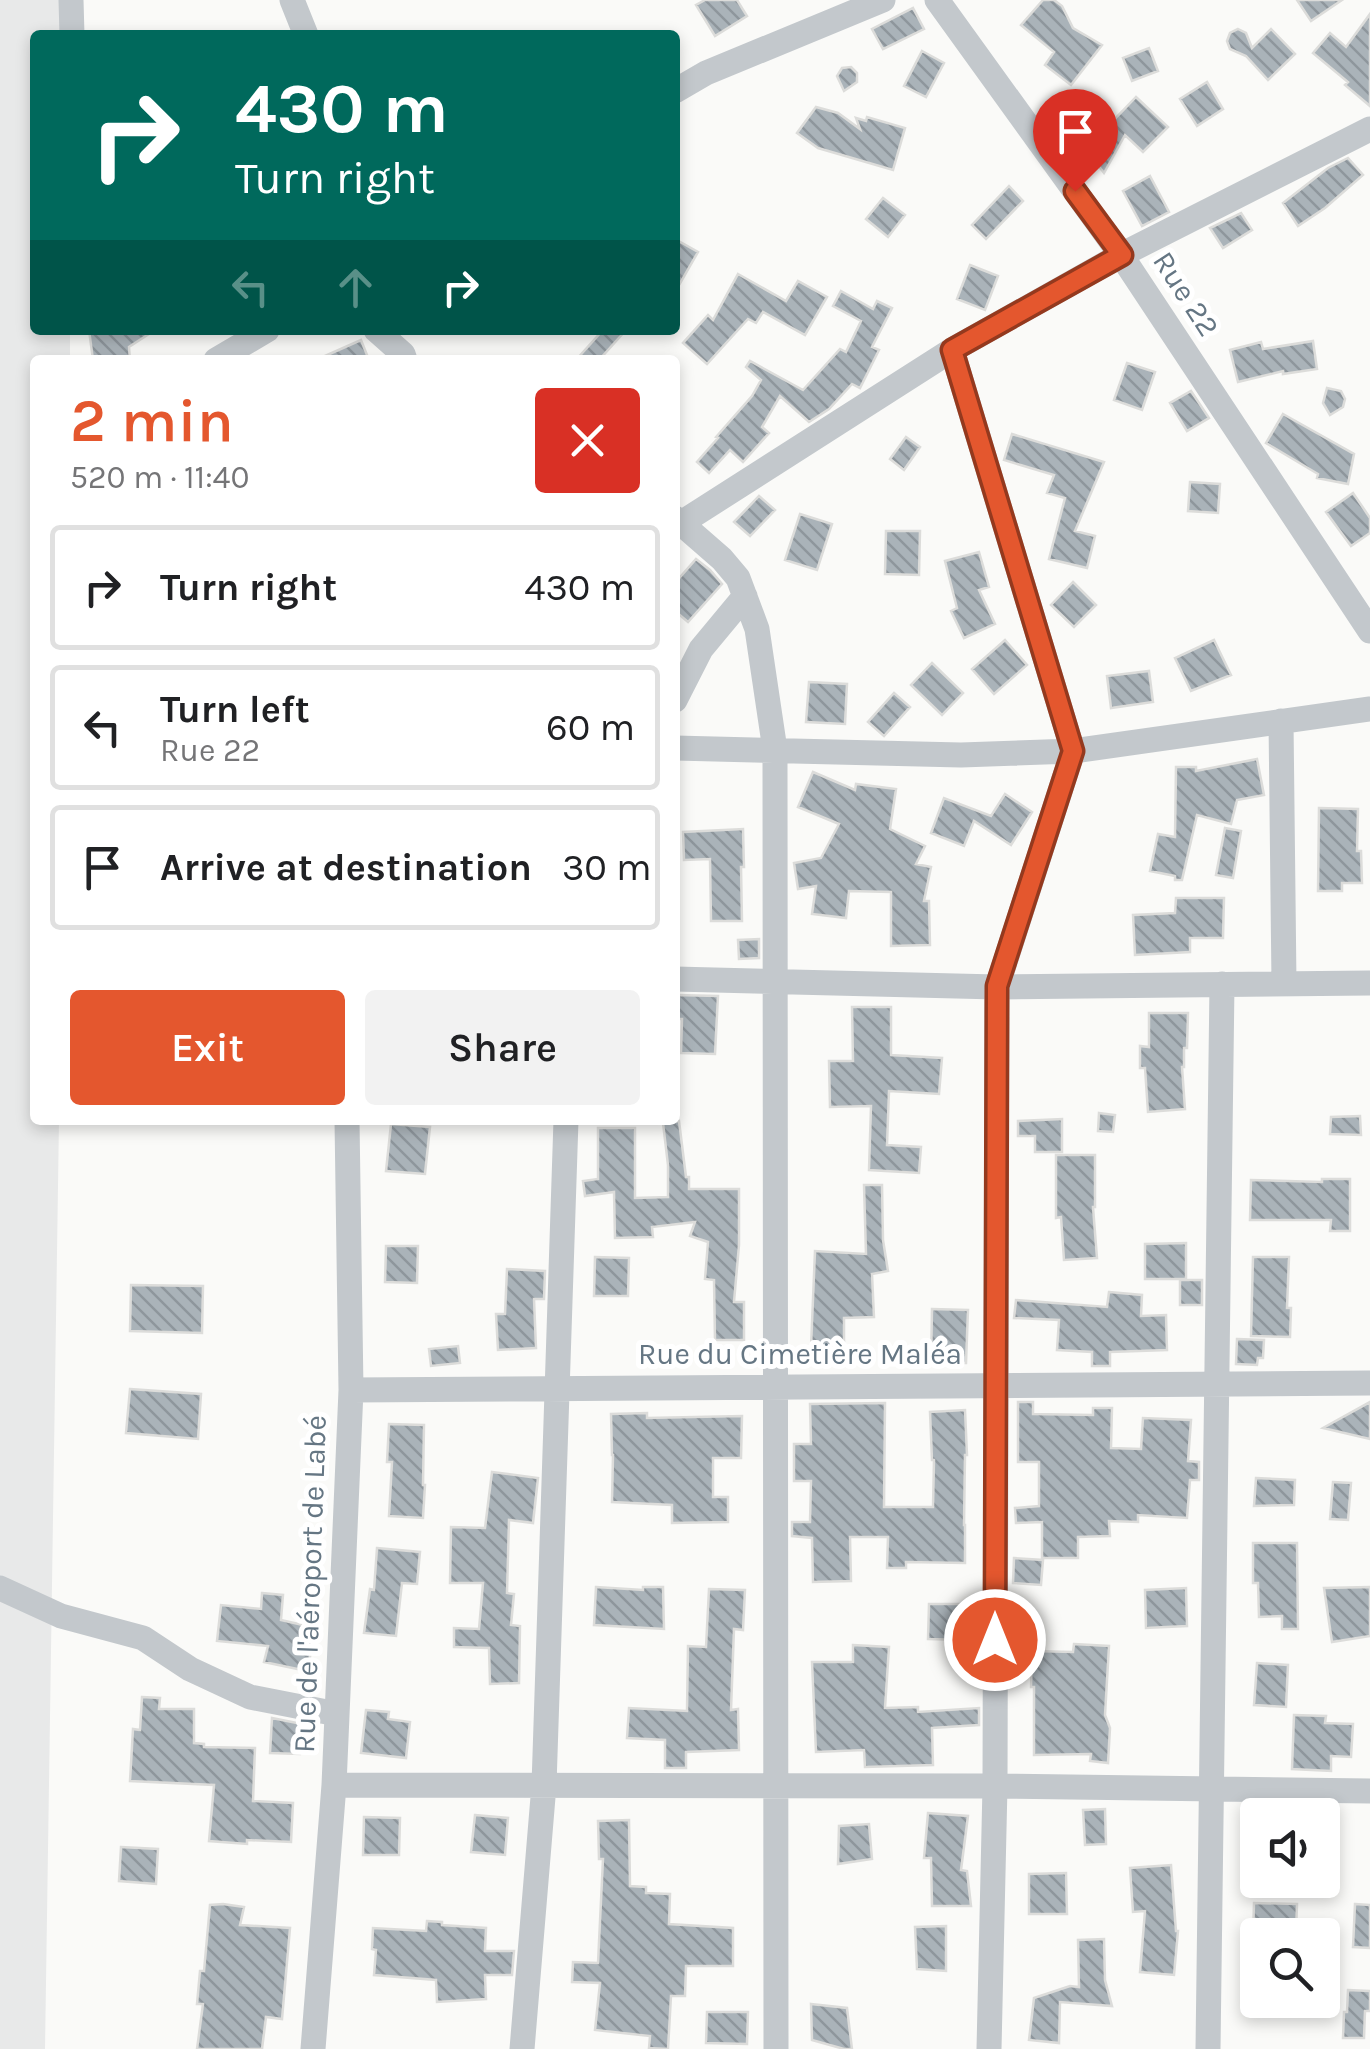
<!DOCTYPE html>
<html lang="en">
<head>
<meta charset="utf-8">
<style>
	:root { --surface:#fff; --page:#f2f2f2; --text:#202124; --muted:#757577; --line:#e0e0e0; --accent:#e4572e }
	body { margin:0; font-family:Karla,sans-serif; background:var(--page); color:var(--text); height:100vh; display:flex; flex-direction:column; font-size:38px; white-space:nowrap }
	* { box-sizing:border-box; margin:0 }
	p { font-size:32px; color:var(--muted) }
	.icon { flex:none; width:55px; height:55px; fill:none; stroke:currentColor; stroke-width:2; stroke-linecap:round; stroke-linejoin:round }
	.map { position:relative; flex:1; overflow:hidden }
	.side { position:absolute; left:30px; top:355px; width:650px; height:770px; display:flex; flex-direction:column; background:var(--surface); border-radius:10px; box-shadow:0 5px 15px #0003 }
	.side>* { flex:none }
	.banner { position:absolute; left:30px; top:30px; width:650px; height:305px; border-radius:10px; box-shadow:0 5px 15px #0003; background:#00695c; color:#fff; overflow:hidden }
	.fabs { position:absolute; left:1240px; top:1798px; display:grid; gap:20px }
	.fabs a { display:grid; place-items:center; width:100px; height:100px; border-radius:10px; background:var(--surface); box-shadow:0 5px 15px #0003; font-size:50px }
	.pin { position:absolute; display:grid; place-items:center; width:85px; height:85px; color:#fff; margin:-102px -42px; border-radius:50% 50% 50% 0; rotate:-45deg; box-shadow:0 0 10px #0007 }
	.pin .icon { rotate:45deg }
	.me { position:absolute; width:110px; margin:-55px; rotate:0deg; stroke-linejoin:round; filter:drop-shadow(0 0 8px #0008) }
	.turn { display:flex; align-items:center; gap:35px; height:210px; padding:0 40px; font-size:45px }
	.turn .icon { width:130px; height:130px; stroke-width:2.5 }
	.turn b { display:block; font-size:70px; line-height:85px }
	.lanes { display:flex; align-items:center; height:95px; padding:0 40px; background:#0003; justify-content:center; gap:50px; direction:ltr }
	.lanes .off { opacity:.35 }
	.round { display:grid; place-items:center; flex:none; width:105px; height:105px; border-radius:10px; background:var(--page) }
	.overview { display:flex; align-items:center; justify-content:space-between; height:170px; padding:0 40px }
	h1 { font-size:60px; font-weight:600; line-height:75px; color:var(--accent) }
	.button { display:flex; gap:20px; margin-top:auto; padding:20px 40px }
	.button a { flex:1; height:115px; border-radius:10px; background:var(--accent); color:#fff; font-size:40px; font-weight:600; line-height:115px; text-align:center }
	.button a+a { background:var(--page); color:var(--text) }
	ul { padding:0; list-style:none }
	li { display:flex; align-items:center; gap:30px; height:125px; margin:0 20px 15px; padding:0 20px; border:5px solid var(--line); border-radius:10px }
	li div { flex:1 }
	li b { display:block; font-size:38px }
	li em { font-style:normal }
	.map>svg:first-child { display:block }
	.built { fill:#e8e9e9 }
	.building { fill:url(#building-back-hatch); stroke:#dcdcda; stroke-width:2.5 }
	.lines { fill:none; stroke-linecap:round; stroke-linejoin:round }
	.minor { stroke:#c3c8cc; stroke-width:25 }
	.route-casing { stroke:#94391e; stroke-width:25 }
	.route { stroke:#e4572e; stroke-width:18 }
	.labels { text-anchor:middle; stroke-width:10; stroke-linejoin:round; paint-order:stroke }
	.street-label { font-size:30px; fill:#657683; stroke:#fff }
</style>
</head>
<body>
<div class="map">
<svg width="1370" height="2049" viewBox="0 0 1370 2049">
	<defs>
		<pattern id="building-back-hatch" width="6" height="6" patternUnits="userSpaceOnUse" patternTransform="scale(2.5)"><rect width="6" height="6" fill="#aab3b9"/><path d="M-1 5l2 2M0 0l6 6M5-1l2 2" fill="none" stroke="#8e969c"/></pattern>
	</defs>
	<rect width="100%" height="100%" fill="#fafaf8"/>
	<path class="built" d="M0,0h75v35h-40v295h35v30h-35v760h24l-14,929h-45z"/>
	<path class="building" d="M705,0h32l10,16 -32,20 -19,-31z
		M1043,0h11l8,6 11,22 29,17 -31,40 -26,-20 9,-13 -33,-27z
		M1297,0h45l-31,21z
		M913,8l11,21 -41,20 -11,-20z
		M1370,14v92l-25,-21 3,-3 -35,-29 17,-20 16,14z
		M1238,29l8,4 6,15 19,-19 24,25 -27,26 -22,-24 -16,-7 -3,-8 3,-8z
		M1149,48l9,23 -26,10 -9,-23z
		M922,51l22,12 -18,34 -22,-11z
		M851,67l6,6v9l-13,9 -7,-15 5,-8z
		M1207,82l16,27 -26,17 -17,-27z
		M1136,97l32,30 -25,25 -18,-17 -21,38 -38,-50 21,-17 18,23z
		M816,107l22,6 22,16 -4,-11 10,3 1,-4 38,11 -12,42 -75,-22 -21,-15z
		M1348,158l15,17 -38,33 -27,18 -15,-23 45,-35z
		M1150,176l19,36 -27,14 -19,-35z
		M1009,186l14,15 -37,38 -14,-14z
		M883,198l22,17 -17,22 -22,-18z
		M1241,213l11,17 -29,18 -13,-20z
		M675,239l23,13 -23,40z
		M970,265l28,11 -13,34 -28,-11z
		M738,274l48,27 12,-20 29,16 -22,38 -42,-23 -7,11 -8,-4 -41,45 -24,-21 25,-28 5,5z
		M841,291l32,18 4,-8 15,7 -20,39 7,3 -19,38 -8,-4 -23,25 -20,13 -29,-26 -18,31 7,6 -26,29 -13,-12 -21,23 -12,-11 21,-24 -2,-1 36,-41 9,-16 -15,-13 4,-6 53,29 37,-41 6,3 15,-31 -28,-15z
		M89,330h66l-26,17 1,13h-37z
		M603,330h23l-27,30h-23z
		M361,340l8,20h-53z
		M1313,341l4,28 -34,5v-3l-45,11 -8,-32 31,-8 2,7z
		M1127,363l28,9 -13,38 -28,-10z
		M1327,388l14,3 4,8 -2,8 -13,8 -7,-12z
		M1191,391l18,27 -22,13 -17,-28z
		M1283,414l71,40 -6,30 -31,-6 1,-4 -52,-31z
		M1012,434l92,28 -29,69 20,5 -8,32 -38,-9 16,-61 -18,-5 7,-18 -50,-15z
		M906,437l14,10 -16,23 -14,-11z
		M1190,482l30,2 -2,29 -30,-2z
		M1353,493l17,25v15l-19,13 -25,-34z
		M759,496l16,14 -25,26 -16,-14z
		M800,514l32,10 -15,46 -32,-10z
		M886,531h34l-1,44 -34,-1z
		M979,552l10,35 -10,3 16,34 -31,14 -13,-27 6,-3 -12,-47z
		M696,559l14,11 12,14 -34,38 -13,-11v-28z
		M1073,582l23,23 -22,22 -23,-22z
		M1005,640l22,25 -33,29 -22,-25z
		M1214,640l17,35 -40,16 -16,-33z
		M932,663l31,30 -21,22 -31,-30z
		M1149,671l4,31 -42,6 -4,-32z
		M809,682l38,2 -2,40 -39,-2z
		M894,693l16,14 -26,29 -16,-14z
		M1257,759l7,36 -27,5 -6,24 -34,-9 -15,65h-7v-4l-25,-5 8,-37 17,3 1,-70h20v4z
		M813,772l42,18 1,-6 40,5 -6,40 35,17 -9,18 15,3 -7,34h5l1,44 -39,1v-54l-42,-1 -3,27 -34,-4 4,-28 -18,3 -4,-26 27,-5 18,-34 -41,-17z
		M1005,794l27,18 -21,33 -37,-24 -10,25 -33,-13 13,-35 47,18z
		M1319,808l39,1 -1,42h4l1,32h-20v8h-24z
		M1225,828l16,3 -8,47 -17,-3z
		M743,829l1,38h-3l1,54h-31l-1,-62 -26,1 -1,-28z
		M1176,898h48l-1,40h-33v14l-55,3 -2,-40 42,-2z
		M759,939v19l-20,1 -1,-19z
		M675,995l43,1 -3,58 -34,-1 1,-34h-7z
		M852,1007h39v48l51,3 -3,36 -50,-3 -2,54 34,2 -2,26 -50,-3 2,-64 -41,1 -1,-46h24z
		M1149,1013h39l-1,35h-3v19h-2l3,42 -37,3 -3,-44h-5v-22l9,1z
		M1099,1113l16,2 -2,17 -15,-1z
		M1360,1116l1,19 -31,-1 1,-17z
		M1062,1119v33h-27v-16h-17v-15z
		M679,1121l7,56h3v12h50v56l-5,57h10v38h-29l-1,-60 -9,-1 3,-37 -18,-6 5,-14 -43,5 1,10 -38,1 -1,-46 -29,4 -2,-15 15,-2v-51h37v70l33,-1v-32l-5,-42z
		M391,1124l39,3 -5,47 -39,-3z
		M1056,1155h39v52h-2l4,51 -33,2 -3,-43 -5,1z
		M1322,1179h28v52h-20l1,-11h-81l1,-40 71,2z
		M864,1185h18l1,55 5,31 -16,3 2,43 -30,1v28l-33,1 4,-96 51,3z
		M1186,1243v36h-41v-35z
		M386,1246h32l-1,37 -32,-1z
		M595,1257l34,1 -1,38h-34z
		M1253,1257h36l-2,51h4l-1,29 -39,-1z
		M507,1269l38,2 -1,28h-10l2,49 -38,2 -2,-36h9z
		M1180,1280h22v25h-22z
		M131,1285l72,1 -1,47 -72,-2z
		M1109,1292l33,3 -1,21 25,-1 1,35 -57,2v14h-18v-14l-35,-2 2,-30 -45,-2 2,-18 91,7z
		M932,1309l36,1 -2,53h-35z
		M1237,1339l27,1 -1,18h-5l-1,7 -21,-1z
		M458,1346l2,17 -29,3 -2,-17z
		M130,1389l71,5 -3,45 -72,-6z
		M1018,1402h15v12l60,1v-7h19l-1,40 30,1 2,-31 48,2 -3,41 11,1v18h-9l-3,38 -49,-3v7l-29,-1 1,15 -32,1v21h-36v-36l-26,1 -1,-15 24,-2v-44h-21z
		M1370,1402v37l-47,-11z
		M885,1403l-1,104h49l1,-47h-2l-2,-48 35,-2 2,45h-2l-1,70h1v38l-59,-1v6h-19l1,-31h-38l1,44 -38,1 -1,-44 -20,-2v-14h18l1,-41h-17v-37h17l-1,-40z
		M647,1413v5l95,-2 -1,42h-28v39h15v25l-56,1v-18l-60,-3 1,-47h-1l-1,-41z
		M389,1424l35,1 -1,60h2l-2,33 -34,-2 3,-54h-5z
		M492,1472l46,6 -5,45 -24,-3 -2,73 7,1 -3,31 9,1 -1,57 -29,1 -1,-36 -35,-1v-19l25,1 4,-46h-33l1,-56 34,1z
		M1256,1478l39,2 -1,25 -40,1z
		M1333,1482l18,1 -3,37 -18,-1z
		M1253,1543h44l1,86h-16v-13l-23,1 -1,-34h-5z
		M377,1548l43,4 -3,32 -15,-1 -6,53 -32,-3 6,-44 4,1z
		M1014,1558l29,2 -2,25 -28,-2z
		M596,1587l47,3v-3h20l1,42 -70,-4z
		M1370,1587v49l-38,6 -8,-54z
		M1186,1588l1,38 -41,2 -1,-38z
		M709,1589l36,1 -2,40 -9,-1 -3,81 7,-1 1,41 -53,2v16h-21v-28l-38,-2 2,-30 58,3 1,-65 18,1z
		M262,1593l21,2 -2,25 35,8 -9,43 -43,-9 4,-16 -51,-5 4,-36 40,4z
		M929,1604h36l-1,36 -36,-1z
		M1074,1644l35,2 -4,69 5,13 -2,35 -18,-2 1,-7 -57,1v-68h-3l1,-36 41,1z
		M853,1645l36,2 -4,61 33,-1v5l61,-4v17l-47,3 1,37 -68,2 -1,-17 -48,2 -4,-90h41z
		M1257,1663l31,2 -2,42 -32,-2z
		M142,1697l18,1 -1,11h35v34l10,1v3l51,1 -2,53 40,2 -2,39 -44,-2v4l-38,-3 5,-56 -84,-4 3,-52 7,1z
		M366,1710l23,2 -1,7 22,3 -4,36 -45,-5z
		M1294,1715l32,1 -1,7 28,1 -2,33 -20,-1v15l-39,-2z
		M272,1718l30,6 -2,30 -30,-1z
		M1105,1809l1,35 -21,1 -2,-35z
		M928,1813l40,3 -7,54 6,1 4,35h-39l-1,-48h-7z
		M475,1815l33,3 -3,37 -34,-3z
		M364,1817l36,1 -1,37h-36z
		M629,1820l1,66 16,1v6l24,1 -1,30 64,4v38h-47l-1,30h-14l-3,53 -19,-1 1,-12 -55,-6 5,-47 -28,-1 1,-20 25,1 5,-104h-4l-1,-38z
		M869,1824l3,35 -34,5 1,-38z
		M121,1847l37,2 -2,35 -37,-3z
		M1171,1865l5,66h2l-4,44 -34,-3 5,-61 -12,1 -3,-44z
		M1066,1873l1,41h-38v-40z
		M1254,1903l43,1 -1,31h-43z
		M223,1904l21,3 -4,18 50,3 -8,91 -16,-2 -4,32h-65l6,-45h-6l3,-33h4l6,-66z
		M1355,1904l15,1v43l-17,-1z
		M427,1921l15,1v3l44,3 -1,23h29l-2,24h-27l1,24 -49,3 -1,-22 -62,-5 2,-25 -4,-1 1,-21 53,3z
		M946,1926v45l-29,-2 -2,-42z
		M1104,1939l1,41 7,26 -52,-4 -1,41 -30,-3 5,-42 36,-12 9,1 -1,-47z
		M1348,1990l22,1v20h-5l-1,27h-21l1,-26h3z
		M811,2004l36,4 5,41h-8l-32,-9z
		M707,2012h41l-1,32 -41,-1z"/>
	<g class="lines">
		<path class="minor" d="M71,0l1,35
			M292,0l14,35
			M937,0l184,255 249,376
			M675,91l31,-18 177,-73
			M376,330l27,24 2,6
			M952,350l121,401 -76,236 -2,799 -6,263
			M216,360l51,-30
			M675,518l47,41 16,19 19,51 18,121 1,1299
			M675,527l277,-177 169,-95 249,-126
			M675,700l26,-51 44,-53
			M1281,721l3,263
			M675,748l286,7 112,-4 297,-42
			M675,979l322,8 373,-4
			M351,1390l1019,-7
			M0,1588l61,28 82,22 47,31 60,28 87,17
			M334,1785l661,1 375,5
			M313,2049l21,-264 17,-395 -4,-270
			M522,2049l22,-264 22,-665
			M1208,2049l14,-1065"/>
	</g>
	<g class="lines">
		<defs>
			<path id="route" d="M995,1640l2,-654 76,-235 -121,-401 170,-95 -47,-64"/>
		</defs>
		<use href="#route" class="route-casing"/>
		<use href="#route" class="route"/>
	</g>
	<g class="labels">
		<g class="street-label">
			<text transform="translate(1186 294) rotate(57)" y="10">Rue 22</text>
			<text x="800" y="1364">Rue du Cimetière Maléa</text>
			<text transform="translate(310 1584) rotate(-88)" y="10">Rue de l'aéroport de Labé</text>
		</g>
	</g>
</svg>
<div class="fabs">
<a><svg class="icon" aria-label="sound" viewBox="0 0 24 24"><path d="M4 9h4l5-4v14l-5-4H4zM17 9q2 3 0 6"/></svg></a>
<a><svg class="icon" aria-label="search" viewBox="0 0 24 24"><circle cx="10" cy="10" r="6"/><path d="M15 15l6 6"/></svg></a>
</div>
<div class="pin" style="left:1075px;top:191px;background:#d93025"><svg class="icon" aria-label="arrive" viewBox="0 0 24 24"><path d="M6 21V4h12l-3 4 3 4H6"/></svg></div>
<svg class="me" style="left:995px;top:1640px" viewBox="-20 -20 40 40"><circle r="17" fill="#e4572e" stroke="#fff" stroke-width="3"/><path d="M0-11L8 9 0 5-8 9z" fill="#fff"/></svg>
<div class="banner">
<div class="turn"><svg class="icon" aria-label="right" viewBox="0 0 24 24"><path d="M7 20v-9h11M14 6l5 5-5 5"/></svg><div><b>430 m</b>Turn right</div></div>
<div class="lanes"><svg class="icon off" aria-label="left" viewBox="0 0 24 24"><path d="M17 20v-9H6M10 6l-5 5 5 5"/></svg><svg class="icon off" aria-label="ahead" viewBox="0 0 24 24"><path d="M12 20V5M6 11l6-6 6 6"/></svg><svg class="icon" aria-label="right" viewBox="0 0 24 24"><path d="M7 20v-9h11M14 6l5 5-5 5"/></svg></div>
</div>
<section class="side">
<div class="overview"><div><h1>2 min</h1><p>520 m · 11:40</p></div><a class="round" style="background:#d93025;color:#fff"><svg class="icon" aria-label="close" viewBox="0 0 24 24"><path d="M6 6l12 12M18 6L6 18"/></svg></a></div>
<ul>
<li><svg class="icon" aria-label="right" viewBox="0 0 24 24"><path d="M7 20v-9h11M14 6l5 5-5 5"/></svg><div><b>Turn right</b></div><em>430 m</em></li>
<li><svg class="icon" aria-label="left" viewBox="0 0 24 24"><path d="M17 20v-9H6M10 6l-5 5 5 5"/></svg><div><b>Turn left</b><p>Rue 22</p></div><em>60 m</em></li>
<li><svg class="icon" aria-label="arrive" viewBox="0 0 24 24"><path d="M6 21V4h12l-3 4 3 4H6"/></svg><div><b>Arrive at destination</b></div><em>30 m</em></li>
</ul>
<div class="button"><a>Exit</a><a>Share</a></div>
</section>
</div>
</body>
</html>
